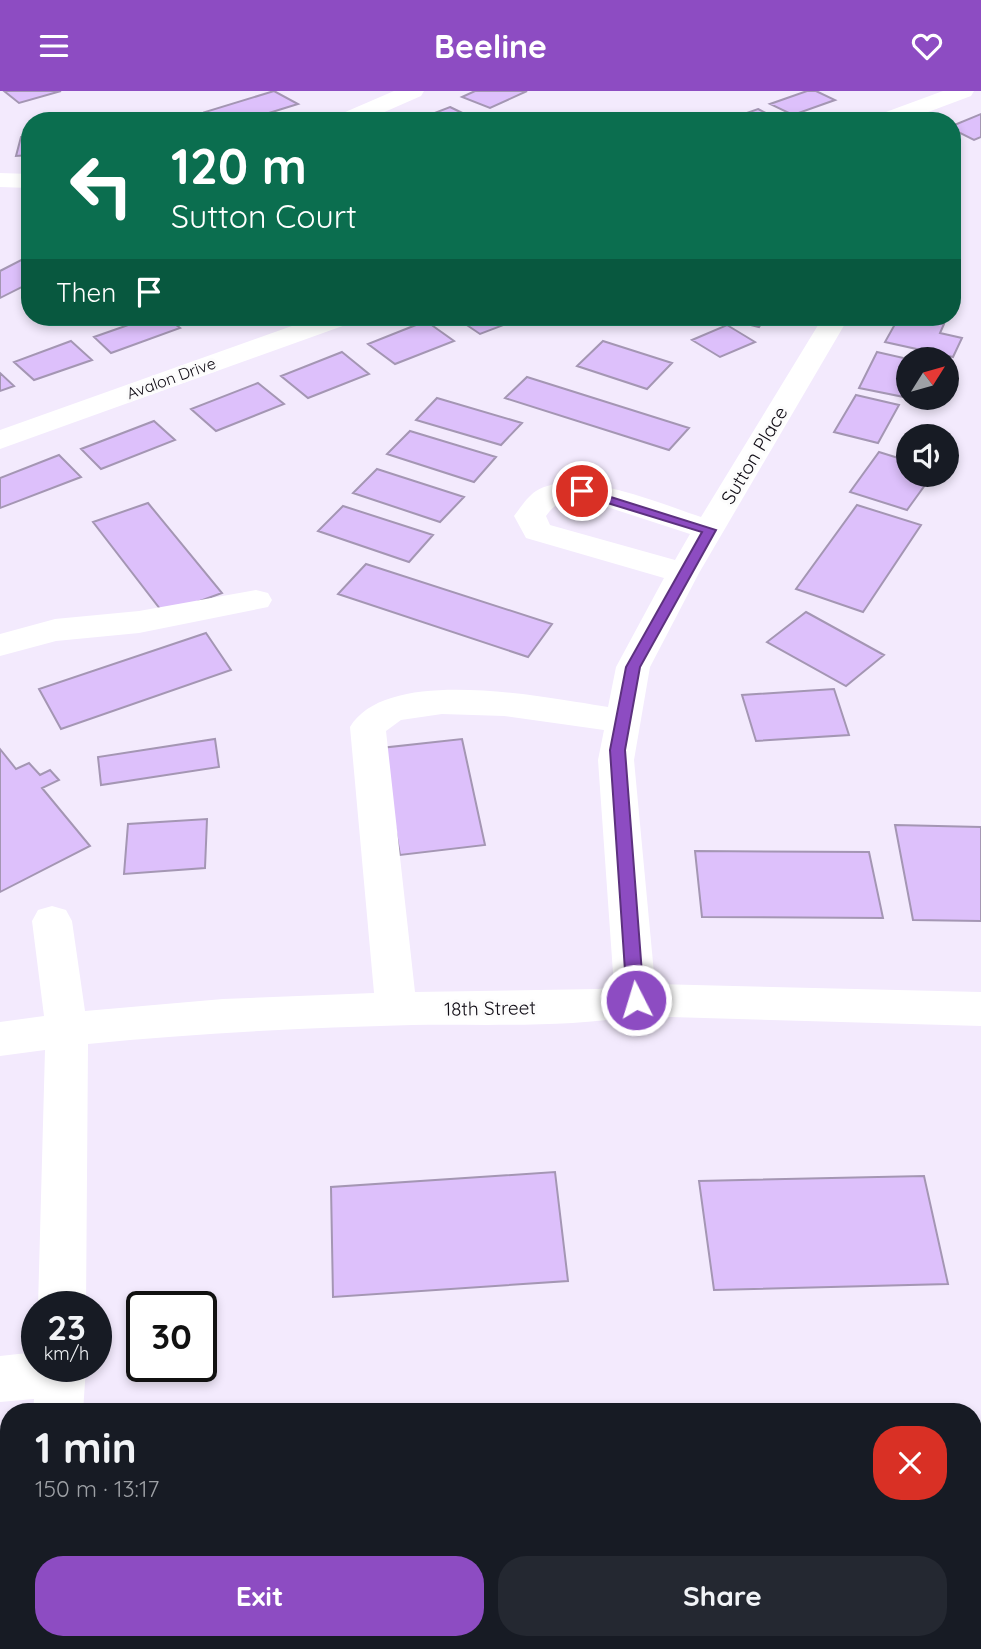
<!DOCTYPE html>
<html lang="en">
<head>
<meta charset="utf-8">
<style>
	:root { --surface:#171b24; --page:#242831; --text:#f1f3f6; --muted:#9ea1a6; --accent:#8d4cc2 }
	body { margin:0; font-family:Quicksand,sans-serif; background:var(--page); color:var(--text); height:100vh; display:flex; flex-direction:column; font-size:26px; white-space:nowrap }
	* { box-sizing:border-box; margin:0 }
	p { font-size:23px; color:var(--muted) }
	.icon { flex:none; width:38px; height:38px; fill:none; stroke:currentColor; stroke-width:2; stroke-linecap:round; stroke-linejoin:round }
	.map { position:relative; flex:1; overflow:hidden }
	.sheet { position:absolute; left:0px; top:1312px; width:982px; height:247px; display:flex; flex-direction:column; background:var(--surface); border-radius:28px 28px 0 0; box-shadow:0 4px 10px #0003 }
	.sheet>* { flex:none }
	.guide { position:absolute; left:21px; top:21px; width:940px; height:214px; border-radius:28px; box-shadow:0 4px 10px #0003; background:#0b6e4f; color:#fff; overflow:hidden }
	.needle { width:46px; rotate:53deg }
	.fabs { position:absolute; left:896px; top:256px; display:grid; gap:14px }
	.fabs a { display:grid; place-items:center; width:63px; height:63px; border-radius:50%; background:var(--surface); box-shadow:0 4px 10px #0003; font-size:35px }
	.speed { position:absolute; left:21px; top:1200px; display:flex; gap:14px; font-size:35px; font-weight:700; text-align:center }
	.speed>* { display:grid; place-content:center; width:91px; height:91px; border-radius:50%; background:var(--surface); box-shadow:0 4px 10px #0003; line-height:1 }
	.speed small { font-size:18px; font-weight:400 }
	.speed .limit { border:4px solid #111; border-radius:10px; background:#fff; color:#111 }
	.pin { position:absolute; display:grid; place-items:center; width:60px; height:60px; color:#fff; margin:-30px; border:4px solid #fff; border-radius:50%; box-shadow:0 2px 7px #0007 }
	.me { position:absolute; width:77px; margin:-38px; rotate:355deg; stroke-linejoin:round; filter:drop-shadow(0 0 5px #0008) }
	.turn { display:flex; align-items:center; gap:24px; height:147px; padding:0 35px; font-size:32px }
	.turn .icon { width:91px; height:91px; stroke-width:2.5 }
	.turn b { display:block; font-size:49px; line-height:60px }
	.then { display:flex; align-items:center; height:66px; padding:0 35px; background:#0003; gap:14px; font-size:26px }
	.round { display:grid; place-items:center; flex:none; width:74px; height:74px; border-radius:28px; background:var(--page) }
	.summary { display:flex; align-items:center; justify-content:space-between; height:119px; padding:0 35px }
	h1 { font-size:42px; font-weight:700; line-height:52px }
	.button { display:flex; gap:14px; margin-top:auto; padding:14px 35px }
	.button a { flex:1; height:80px; border-radius:28px; background:var(--accent); color:#fff; font-size:28px; font-weight:700; line-height:80px; text-align:center }
	.button a+a { background:var(--page); color:var(--text) }
	header { display:flex; justify-content:space-between; align-items:center; height:91px; padding:0 35px; background:var(--accent); color:#fff; font-size:32px; font-weight:700 }
	.map>svg:first-child { display:block }
	.building { fill:#ddc0fb; stroke:#a496b3; stroke-width:2 }
	.lines { fill:none; stroke-linecap:round; stroke-linejoin:round }
	.path { stroke:#867f8d; stroke-width:5; stroke-dasharray:4.5 4.5; stroke-linecap:butt }
	.minor { fill:#fff; fill-rule:evenodd }
	.route { fill:#8d4cc2; stroke:#5c317e; stroke-width:2 }
	.labels { text-anchor:middle; stroke-width:6; stroke-linejoin:round; paint-order:stroke }
	.far-street-label { font-size:16px; fill:#0e0a13; stroke:#fcfcfc }
	.street-label { font-size:19px; fill:#0e0a13; stroke:#fcfcfc }
</style>
</head>
<body>
<header><svg class="icon" aria-label="menu" viewBox="0 0 24 24"><path d="M4 6h16M4 12h16M4 18h16"/></svg>Beeline<svg class="icon" aria-label="heart" viewBox="0 0 24 24"><path d="M12 20l-8-8c-3-5 5-10 8-4 3-6 11-1 8 4z"/></svg></header>
<div class="map">
<svg width="981" height="1558" viewBox="0 0 981 1558">
	<rect width="100%" height="100%" fill="#f3eafd"/>
	<path class="building" d="M4,0h57l-42,12z
		M274,0l24,13 -55,17h-25l-13,-9z
		M475,0h52l-37,17 -28,-11z
		M807,0h9l19,9 -42,15 -23,-11z
		M450,16l29,14h-65z
		M758,18l22,11 -56,1z
		M981,23v23l-7,3 -22,-11v-3z
		M21,46h9v18l-14,1z
		M27,166l3,1v25l-30,15v-27z
		M151,226h15l14,11 -69,25 -17,-16z
		M455,226h52l7,4 -34,13z
		M719,226h46l-6,10z
		M899,226l45,7 -4,9 22,5 -9,19 -68,-15z
		M426,230l28,20 -59,23 -27,-20z
		M727,234l28,17 -35,15 -28,-17z
		M71,250l21,19 -58,20 -20,-18z
		M603,250l69,22 -25,26 -70,-23z
		M342,261l27,22 -61,24 -27,-22z
		M877,261l31,7v29l-4,9 -45,-9z
		M0,282l14,13 -14,5z
		M527,286l162,51 -20,22 -164,-52z
		M258,292l26,21 -68,27 -25,-22z
		M856,304l43,10 -21,38 -44,-11z
		M437,307l85,25 -21,22 -85,-25z
		M154,330l21,19 -74,29 -20,-20z
		M410,340l86,26 -22,25 -87,-28z
		M879,361l29,9v13h25l-26,36 -57,-18z
		M59,364l22,22 -81,31v-30z
		M377,378l87,28 -24,25 -87,-29z
		M148,412l74,90 -58,21 -71,-92z
		M857,414l64,20 -58,87 -67,-23z
		M343,415l90,29 -24,27 -91,-31z
		M366,473l186,60 -24,33 -190,-63z
		M806,521l78,43 -38,31 -79,-44z
		M206,542l25,37 -170,59 -22,-40z
		M834,598l15,46 -93,6 -14,-46z
		M215,648l4,28 -118,18 -3,-28z
		M462,648l23,106 -85,10 -19,-107z
		M0,658l16,20 13,-6 11,12 10,-5 9,10 -17,8 48,58 -90,46z
		M207,728l-2,49 -81,6 4,-50z
		M895,734l86,2v94l-68,-1z
		M695,760l174,1 14,66 -181,-1z
		M555,1081l13,109 -235,16 -2,-110z
		M924,1085l24,108 -234,6 -15,-109z"/>
	<g class="lines">
		<path class="path" d="M973,1480l8,3"/>
		<path class="minor" d="M394,0h30l-3,5 -57,25h-31l3,-5z
			M943,0h31l-3,5 -67,25h-32l3,-5z
			M0,82l30,1v14l-30,-1z
			M317,226h38l-4,6 -351,126v-19z
			M823,226h26l-150,256 -49,94 -16,93 21,224 326,8v34l-345,-10c-73,12 -149,8 -224,9 -108,3 -216,8 -324,19l-2,263h-48l7,-257 -45,6v-34l44,-6 -12,-95 6,-11 14,-4 14,4 6,11 13,90 138,-12 151,-6 -24,-266c38,-63 197,-29 258,-20l8,-40 48,-89 -138,-40 -12,-22c7,-9 13,-19 22,-25 39,-24 125,13 165,26zM572,410l32,5 86,28 -15,26 -125,-35 -4,-9c7,-10 13,-14 26,-15zM442,623l62,2 100,14 -6,30 16,227 -16,2 -183,3 -29,-261 15,-11z
			M256,499l12,3 4,7 -4,7 -129,26 -83,8 -56,15v-22l55,-15 84,-8z
			M37,1261v15h49l-3,45h-50l1,-13 -34,3v-46z
			M13,1550h54l-1,8h-54z"/>
	</g>
	<path class="route" d="M582,397l134,42 -76,137 -15,83 19,250 -2,5h-12l-3,-5 -17,-250 16,-83 76,-135 -124,-38v-5z"/>
	<g class="labels">
		<g class="far-street-label">
			<text transform="translate(171 287) rotate(-20)" y="6">Avalon Drive</text>
		</g>
		<g class="street-label">
			<text transform="translate(754 364) rotate(-59)" y="7">Sutton Place</text>
			<text transform="translate(490 917) rotate(-1)" y="7">18th Street</text>
		</g>
	</g>
</svg>
<div class="fabs">
<a><svg class="needle" viewBox="-14 -14 28 28"><path d="M0-13l5 13h-10z" fill="#e53935"/><path d="M0 13l5-13h-10z" fill="#9ea1a6"/></svg></a>
<a><svg class="icon" aria-label="sound" viewBox="0 0 24 24"><path d="M4 9h4l5-4v14l-5-4H4zM17 9q2 3 0 6"/></svg></a>
</div>
<div class="speed"><div>23<small>km/h</small></div><div class="limit">30</div></div>
<div class="pin" style="left:582px;top:400px;background:#d93025"><svg class="icon" aria-label="arrive" viewBox="0 0 24 24"><path d="M6 21V4h12l-3 4 3 4H6"/></svg></div>
<svg class="me" style="left:636px;top:909px" viewBox="-20 -20 40 40"><circle r="17" fill="#8d4cc2" stroke="#fff" stroke-width="3"/><path d="M0-11L8 9 0 5-8 9z" fill="#fff"/></svg>
<div class="guide">
<div class="turn"><svg class="icon" aria-label="left" viewBox="0 0 24 24"><path d="M17 20v-9H6M10 6l-5 5 5 5"/></svg><div><b>120 m</b>Sutton Court</div></div>
<div class="then">Then<svg class="icon" aria-label="arrive" viewBox="0 0 24 24"><path d="M6 21V4h12l-3 4 3 4H6"/></svg></div>
</div>
<section class="sheet">
<div class="summary"><div><h1>1 min</h1><p>150 m · 13:17</p></div><a class="round" style="background:#d93025;color:#fff"><svg class="icon" aria-label="close" viewBox="0 0 24 24"><path d="M6 6l12 12M18 6L6 18"/></svg></a></div>
<div class="button"><a>Exit</a><a>Share</a></div>
</section>
</div>
</body>
</html>
